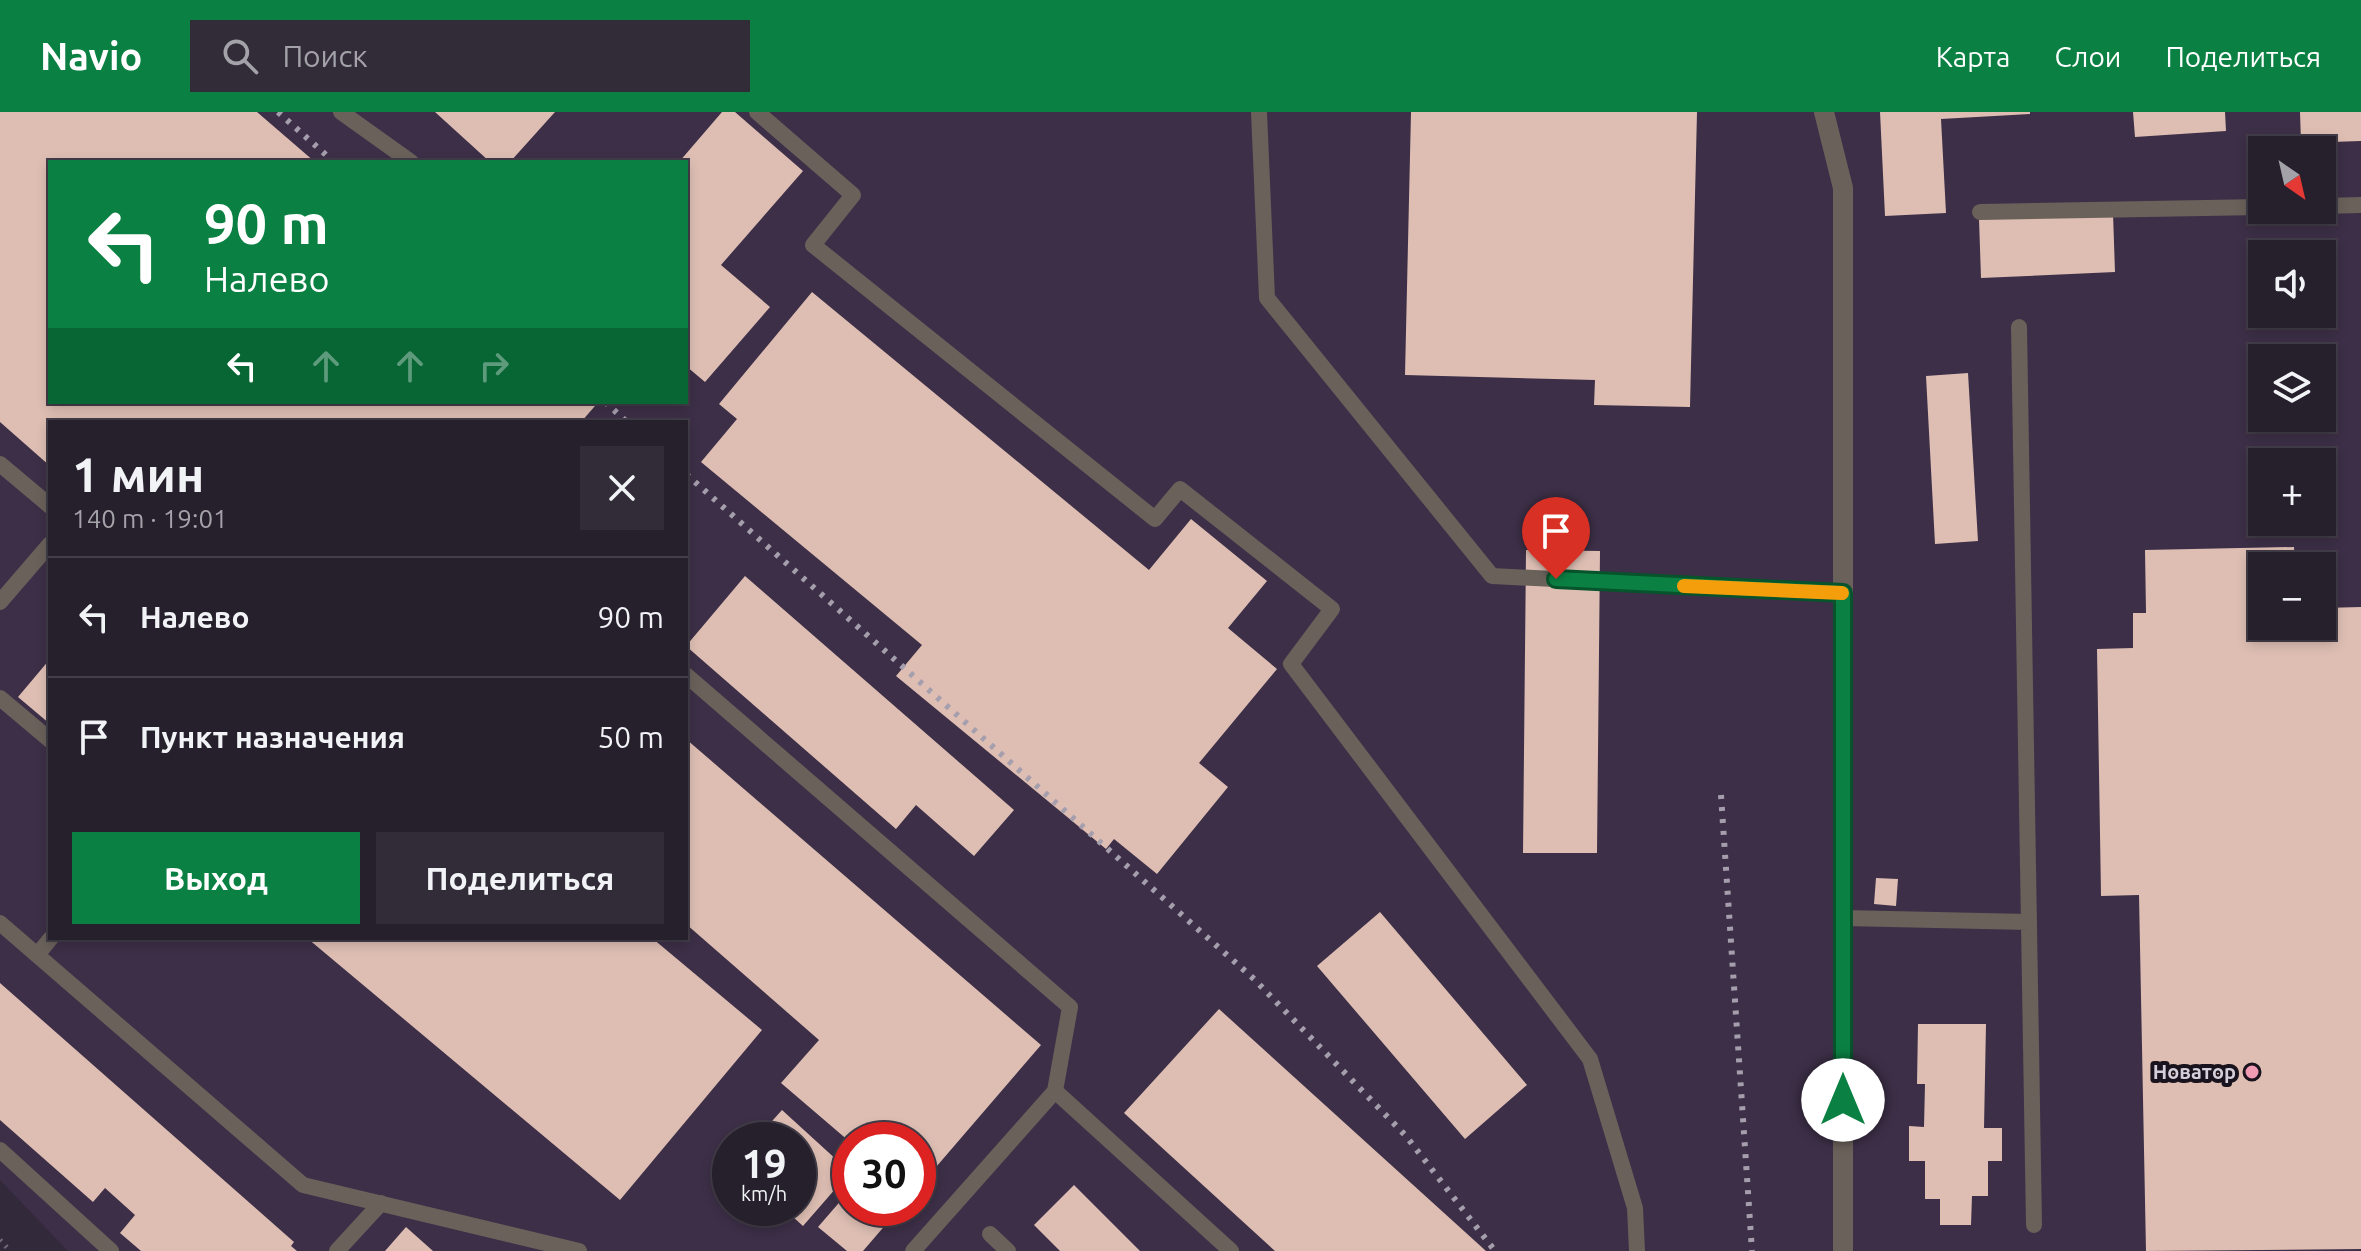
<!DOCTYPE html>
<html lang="ru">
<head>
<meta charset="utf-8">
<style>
	:root { --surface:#261f2c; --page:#322c38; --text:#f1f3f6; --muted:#a4a2a9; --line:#423d48; --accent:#0b8043 }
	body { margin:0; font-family:Ubuntu,sans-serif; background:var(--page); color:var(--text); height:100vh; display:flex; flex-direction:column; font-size:30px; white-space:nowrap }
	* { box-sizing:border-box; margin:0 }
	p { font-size:26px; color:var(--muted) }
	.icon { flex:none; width:44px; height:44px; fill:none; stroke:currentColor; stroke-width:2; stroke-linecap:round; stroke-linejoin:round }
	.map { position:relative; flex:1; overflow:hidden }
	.sheet { position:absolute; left:48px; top:308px; width:640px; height:520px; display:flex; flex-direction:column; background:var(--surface); border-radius:0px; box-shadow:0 4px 12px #0003,0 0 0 2px var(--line) }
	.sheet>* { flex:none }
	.banner { position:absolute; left:48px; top:48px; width:640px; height:244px; border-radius:0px; box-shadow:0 4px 12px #0003,0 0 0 2px var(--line); background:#0b8043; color:#fff; overflow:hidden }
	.needle { width:52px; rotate:146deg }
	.controls { position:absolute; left:2248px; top:24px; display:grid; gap:16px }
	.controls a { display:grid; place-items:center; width:88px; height:88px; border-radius:0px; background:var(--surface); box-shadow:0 4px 12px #0003,0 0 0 2px var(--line); font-size:40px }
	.speed { position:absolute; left:712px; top:1010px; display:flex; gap:16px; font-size:40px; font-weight:700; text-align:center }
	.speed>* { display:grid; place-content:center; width:104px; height:104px; border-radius:50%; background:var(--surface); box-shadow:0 4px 12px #0003,0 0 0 2px var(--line); line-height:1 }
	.speed small { font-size:20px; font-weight:400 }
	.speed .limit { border:12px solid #d22; background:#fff; color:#111 }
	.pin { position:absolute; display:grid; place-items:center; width:68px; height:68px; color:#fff; margin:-82px -34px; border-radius:50% 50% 50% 0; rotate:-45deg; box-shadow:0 0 8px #0007 }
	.pin .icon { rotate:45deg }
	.me { position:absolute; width:88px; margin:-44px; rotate:0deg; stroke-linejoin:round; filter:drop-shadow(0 0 6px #0008) }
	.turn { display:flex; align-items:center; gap:28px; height:168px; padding:0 24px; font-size:36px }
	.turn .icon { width:104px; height:104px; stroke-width:2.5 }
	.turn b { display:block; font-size:56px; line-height:68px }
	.lanes { display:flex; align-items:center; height:76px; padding:0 24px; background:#0003; justify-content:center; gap:40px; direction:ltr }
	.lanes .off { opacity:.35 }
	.round { display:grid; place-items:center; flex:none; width:84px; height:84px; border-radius:0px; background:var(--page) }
	.headline { display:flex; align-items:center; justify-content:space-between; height:136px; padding:0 24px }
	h1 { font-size:48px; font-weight:600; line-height:60px }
	.cta { display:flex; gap:16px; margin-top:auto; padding:16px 24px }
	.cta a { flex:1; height:92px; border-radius:0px; background:var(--accent); color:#fff; font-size:32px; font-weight:600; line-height:92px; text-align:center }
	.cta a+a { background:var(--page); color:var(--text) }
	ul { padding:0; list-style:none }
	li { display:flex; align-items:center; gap:24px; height:120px; padding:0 24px; border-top:2px solid var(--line) }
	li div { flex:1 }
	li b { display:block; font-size:30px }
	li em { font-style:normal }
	header { display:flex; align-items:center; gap:48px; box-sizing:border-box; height:112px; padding:0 40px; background:var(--accent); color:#fff }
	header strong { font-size:38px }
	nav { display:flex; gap:44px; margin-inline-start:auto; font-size:28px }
	.search { width:560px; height:72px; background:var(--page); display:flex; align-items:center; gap:20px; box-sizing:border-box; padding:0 28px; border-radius:0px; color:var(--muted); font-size:30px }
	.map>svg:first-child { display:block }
	.built { fill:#3c2f47; fill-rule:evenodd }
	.building { fill:#debeb3 }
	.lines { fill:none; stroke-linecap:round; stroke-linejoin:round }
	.path { stroke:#726a7a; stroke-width:5; stroke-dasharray:2 6; stroke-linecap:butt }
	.service { stroke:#69615a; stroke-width:16 }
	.minor { stroke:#69615a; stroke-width:20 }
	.rail { stroke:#a59eac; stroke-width:6; stroke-dasharray:4 8; stroke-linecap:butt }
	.route-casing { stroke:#07532c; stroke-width:20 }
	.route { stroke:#0b8043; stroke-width:14 }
	.slow { stroke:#f59e0b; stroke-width:14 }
	.poi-dot { fill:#f19ab3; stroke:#18131c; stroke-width:3 }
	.labels { text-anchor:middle; stroke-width:8; stroke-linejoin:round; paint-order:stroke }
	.poi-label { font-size:20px; font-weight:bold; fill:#d5cfdb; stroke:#18131c; text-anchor:end }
</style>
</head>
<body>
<header>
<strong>Navio</strong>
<div class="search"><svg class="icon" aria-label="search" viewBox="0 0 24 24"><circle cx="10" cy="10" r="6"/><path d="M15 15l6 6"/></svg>Поиск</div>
<nav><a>Карта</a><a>Слои</a><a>Поделиться</a></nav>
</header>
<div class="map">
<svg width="2361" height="1139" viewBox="0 0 2361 1139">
	<rect width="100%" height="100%" fill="#32293b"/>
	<path class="built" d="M0,0h2361v1139h-2293l-68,-71zM2262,38h60v60h-60zM50,50h636v240h-636zM2262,142h60v60h-60zM2262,246h60v60h-60zM50,310h636v516h-636zM2262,350h60v60h-60zM2262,454h60v60h-60zM730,1028h68v68h-68zM850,1028h68v68h-68z"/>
	<path class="building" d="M0,0h257l58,50h-265v240h540l5,4 -14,16h-531v44l-50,-44z
		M435,0h120l-45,50h-20z
		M722,0h13l68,59 -82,94 49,42 -65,75 -19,-16v-204h-7z
		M1411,0h286l-7,295 -96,-2 1,-25 -190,-5z
		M1880,0h150v2l-89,5 5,94 -61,3z
		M2133,0h92l1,19 -91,6z
		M2300,0h61v29l-60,2z
		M2113,101l2,59 -134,6 -2,-59z
		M812,180l337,278 42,-51 76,62 -39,47 49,41 -78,94 29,24 -71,87 -43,-35 -8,10 -210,-173 26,-31 -221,-183 36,-43 -18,-15z
		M1968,261l10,168 -43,3 -9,-168z
		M2294,435l1,19h-33v60h60v-18l39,-1v642l-215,2 -7,-356 -38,1 -4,-247 36,-1v-35h13l-1,-63z
		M1526,438l74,1 -3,302h-74z
		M745,464l269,234 -40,46 -58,-51 -20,24 -210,-183z
		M50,547v65l-32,-27z
		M686,627l355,306 -123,143v-48h-68v2l-69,-59 38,-43 -133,-116z
		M1876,766l22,1 -2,27 -22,-2z
		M1380,800l147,173 -62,54 -148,-173z
		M307,826h345l110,92 -142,170z
		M0,871l294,259 -3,4 6,5h-156l-21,-18 15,-18 -30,-27 -12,14 -93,-82z
		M1219,897l267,242h-211l-151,-138z
		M1918,912h68l-2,104h18v33h-14v35h-16l-1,29h-31v-26h-15v-38h-16v-35l15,1 1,-43h-8z
		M782,998l68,62 -47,54 -20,-18h15v-68h-43z
		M1074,1073l66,66h-80l-26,-26z
		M850,1078v18h50l-37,43h-16l-29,-24z
		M406,1115l27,24h-48z"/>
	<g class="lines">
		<path class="path" d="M0,1128l10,11"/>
		<path class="service" d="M341,0l70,50
			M757,0l96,83 -40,50 342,274 25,-30 152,120 -41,55 299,395 45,149 2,43
			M1259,0l8,186 225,278 351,17
			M2322,94l39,-1
			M1980,100l282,-5
			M2019,215l15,898
			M0,352l50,42
			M0,490l50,-58
			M686,563l384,332 -15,84
			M0,586l50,42
			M1843,806l186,4
			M0,811l303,262 276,66
			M37,843l14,-17
			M0,1038l111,101
			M990,1122l18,17
			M337,1139l44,-48
			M913,1139l142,-160 176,160"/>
		<path class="minor" d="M1824,0l19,76v1063"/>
		<path class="rail" d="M278,0l56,50
			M605,290l22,20
			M686,362l568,505 152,157 89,115
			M1721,683l31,456"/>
	</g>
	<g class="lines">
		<defs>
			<path id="route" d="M1556,467l287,14v507"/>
		</defs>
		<use href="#route" class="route-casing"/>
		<use href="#route" class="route"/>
		<path class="slow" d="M1684,474l158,7"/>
	</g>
	<circle class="poi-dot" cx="2252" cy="960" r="8"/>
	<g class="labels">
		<g class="poi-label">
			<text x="2236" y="967">Новатор</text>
		</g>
	</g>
</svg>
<div class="controls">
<a><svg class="needle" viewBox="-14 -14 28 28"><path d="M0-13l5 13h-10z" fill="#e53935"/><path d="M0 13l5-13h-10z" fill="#a4a2a9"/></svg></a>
<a><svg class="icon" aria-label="sound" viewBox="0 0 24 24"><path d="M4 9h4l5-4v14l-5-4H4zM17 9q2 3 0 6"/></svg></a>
<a><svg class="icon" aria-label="layers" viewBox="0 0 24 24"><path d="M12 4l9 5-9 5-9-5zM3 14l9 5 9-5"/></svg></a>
<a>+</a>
<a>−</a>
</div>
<div class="speed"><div>19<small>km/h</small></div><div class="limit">30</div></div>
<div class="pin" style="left:1556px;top:467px;background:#d93025"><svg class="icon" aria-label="arrive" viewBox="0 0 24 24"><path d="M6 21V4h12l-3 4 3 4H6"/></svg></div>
<svg class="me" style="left:1843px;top:988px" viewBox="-20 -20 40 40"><circle r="19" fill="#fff"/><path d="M0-13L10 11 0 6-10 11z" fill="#0b8043"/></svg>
<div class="banner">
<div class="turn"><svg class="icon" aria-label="left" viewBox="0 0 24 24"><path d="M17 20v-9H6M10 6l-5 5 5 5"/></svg><div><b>90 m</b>Налево</div></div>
<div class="lanes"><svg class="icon" aria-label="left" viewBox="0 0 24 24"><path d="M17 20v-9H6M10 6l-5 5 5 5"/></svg><svg class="icon off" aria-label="ahead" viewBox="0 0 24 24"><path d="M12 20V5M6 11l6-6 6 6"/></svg><svg class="icon off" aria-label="ahead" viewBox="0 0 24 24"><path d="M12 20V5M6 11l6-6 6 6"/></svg><svg class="icon off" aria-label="right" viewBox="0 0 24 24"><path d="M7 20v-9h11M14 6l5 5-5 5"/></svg></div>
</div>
<section class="sheet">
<div class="headline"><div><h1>1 мин</h1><p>140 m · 19:01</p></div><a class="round"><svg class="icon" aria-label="close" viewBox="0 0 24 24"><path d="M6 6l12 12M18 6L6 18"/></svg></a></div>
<ul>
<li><svg class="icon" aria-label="left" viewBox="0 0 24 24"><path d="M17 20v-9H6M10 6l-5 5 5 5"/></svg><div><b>Налево</b></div><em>90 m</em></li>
<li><svg class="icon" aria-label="arrive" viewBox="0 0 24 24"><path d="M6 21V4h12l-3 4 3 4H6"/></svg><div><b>Пункт назначения</b></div><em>50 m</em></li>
</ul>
<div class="cta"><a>Выход</a><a>Поделиться</a></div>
</section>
</div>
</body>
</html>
